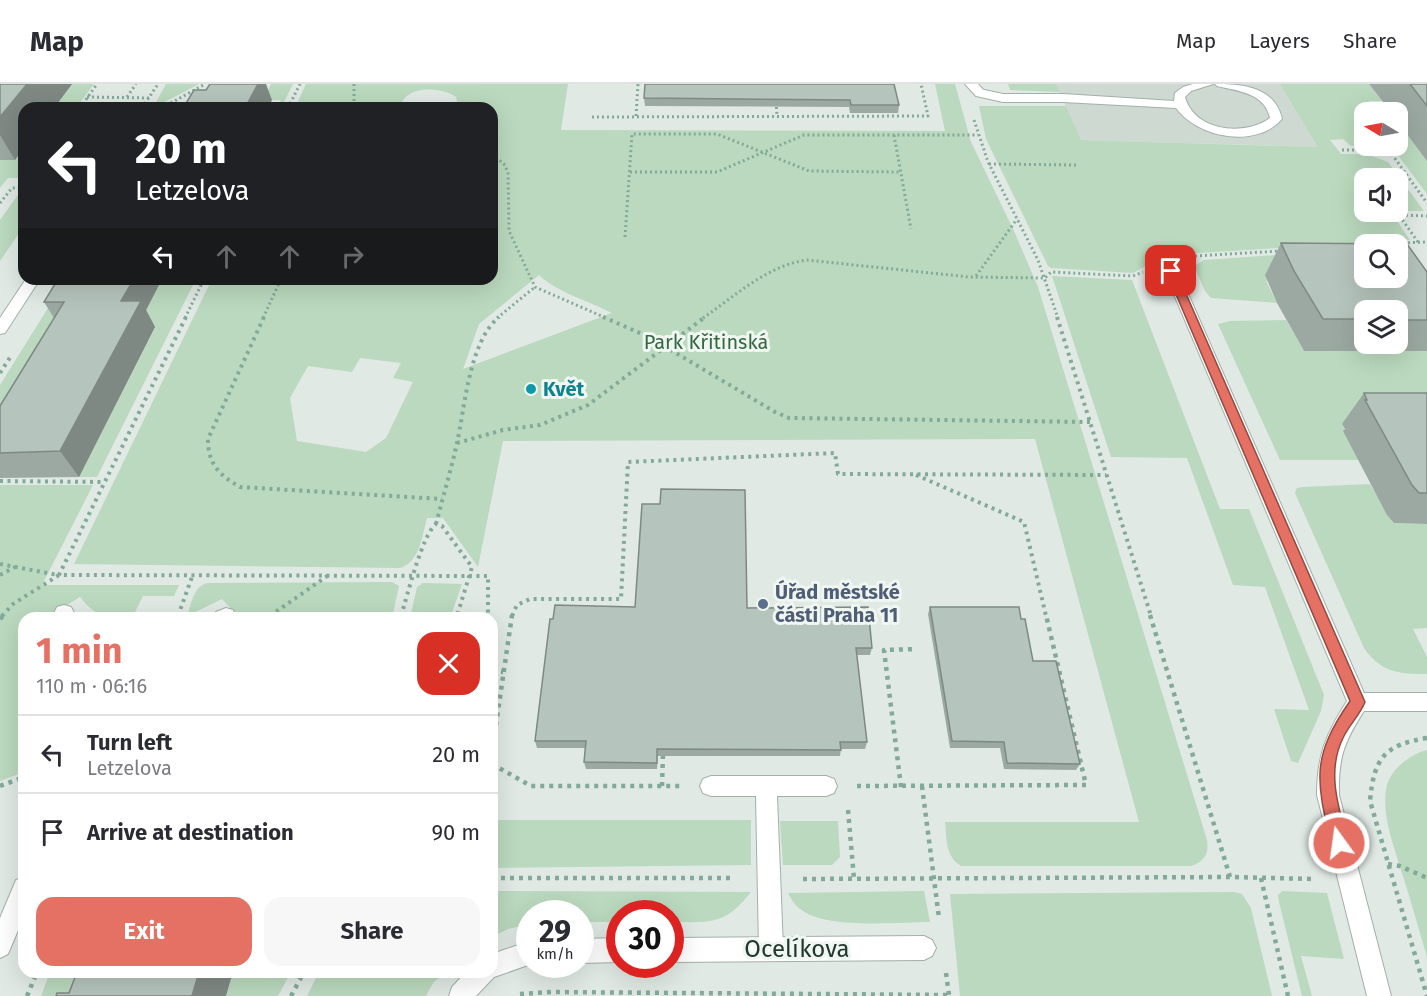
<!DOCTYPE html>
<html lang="en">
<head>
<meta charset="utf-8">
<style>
	:root { --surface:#fff; --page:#f7f7f7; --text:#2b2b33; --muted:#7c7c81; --line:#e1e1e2; --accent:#e47163 }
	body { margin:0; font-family:"Fira Sans",sans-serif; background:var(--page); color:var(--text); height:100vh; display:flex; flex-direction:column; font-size:22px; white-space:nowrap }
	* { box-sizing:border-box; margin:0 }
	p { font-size:20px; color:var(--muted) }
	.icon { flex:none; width:33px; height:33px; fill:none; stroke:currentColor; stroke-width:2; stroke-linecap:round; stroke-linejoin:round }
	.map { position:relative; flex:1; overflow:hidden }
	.drawer { position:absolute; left:18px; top:528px; width:480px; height:366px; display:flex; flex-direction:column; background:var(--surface); border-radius:18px; box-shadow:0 6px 24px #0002 }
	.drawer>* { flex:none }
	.hud { position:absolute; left:18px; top:18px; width:480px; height:183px; border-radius:18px; box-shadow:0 6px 24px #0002; background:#202124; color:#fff; overflow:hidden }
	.needle { width:39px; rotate:280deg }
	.controls { position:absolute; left:1354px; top:18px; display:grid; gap:12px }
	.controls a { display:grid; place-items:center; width:54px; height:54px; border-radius:12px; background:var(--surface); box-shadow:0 6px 24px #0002; font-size:30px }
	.speed { position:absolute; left:516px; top:816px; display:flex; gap:12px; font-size:30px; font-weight:700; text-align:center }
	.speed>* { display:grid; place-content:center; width:78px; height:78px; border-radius:50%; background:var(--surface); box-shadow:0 6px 24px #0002; line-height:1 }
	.speed small { font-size:15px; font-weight:400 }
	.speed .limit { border:9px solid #d22; background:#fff; color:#111 }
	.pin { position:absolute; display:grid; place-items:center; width:51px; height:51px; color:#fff; margin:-26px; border-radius:12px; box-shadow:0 3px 9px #0006 }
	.me { position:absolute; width:66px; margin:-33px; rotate:346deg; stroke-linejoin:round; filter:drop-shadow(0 0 4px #0008) }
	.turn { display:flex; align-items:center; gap:21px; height:126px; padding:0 18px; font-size:27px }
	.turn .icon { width:78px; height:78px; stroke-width:2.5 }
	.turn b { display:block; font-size:42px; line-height:51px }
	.lanes { display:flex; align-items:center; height:57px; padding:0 18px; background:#0003; justify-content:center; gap:30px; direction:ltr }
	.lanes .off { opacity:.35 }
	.round { display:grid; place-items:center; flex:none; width:63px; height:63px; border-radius:18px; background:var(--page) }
	.overview { display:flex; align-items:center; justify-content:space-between; height:102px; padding:0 18px }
	h1 { font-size:36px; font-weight:700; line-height:45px; color:var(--accent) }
	.primary-button { display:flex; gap:12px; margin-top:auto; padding:12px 18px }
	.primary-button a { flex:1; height:69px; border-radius:18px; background:var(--accent); color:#fff; font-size:24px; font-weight:700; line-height:69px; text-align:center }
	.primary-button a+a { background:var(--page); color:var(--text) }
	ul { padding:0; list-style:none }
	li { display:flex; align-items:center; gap:18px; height:78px; padding:0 18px; border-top:2px solid var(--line) }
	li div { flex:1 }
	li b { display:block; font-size:22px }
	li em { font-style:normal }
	header { display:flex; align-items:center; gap:36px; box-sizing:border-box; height:84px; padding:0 30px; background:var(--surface); border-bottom:2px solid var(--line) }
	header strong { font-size:28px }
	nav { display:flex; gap:33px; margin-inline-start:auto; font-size:21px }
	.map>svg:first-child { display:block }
	.built { fill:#ced9d2 }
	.green { fill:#bad9be; fill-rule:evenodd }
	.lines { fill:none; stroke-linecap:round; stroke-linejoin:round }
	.lane-casing { stroke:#a3b0aa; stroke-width:2 }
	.street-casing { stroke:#a3b0aa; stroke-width:2 }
	.path-far2 { stroke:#83aa98; stroke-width:3; stroke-dasharray:2 3; stroke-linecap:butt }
	.path-far1 { stroke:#83aa98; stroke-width:4; stroke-dasharray:3 4.5; stroke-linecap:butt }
	.path { stroke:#83aa98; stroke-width:4.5; stroke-dasharray:4 5; stroke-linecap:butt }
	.lane { fill:#fff; fill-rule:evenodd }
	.street { fill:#fff; fill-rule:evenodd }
	.wall { fill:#9ca9a2; fill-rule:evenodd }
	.shaded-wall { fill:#7f8984 }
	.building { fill:#b5c4bc; stroke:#7f8984; stroke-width:1.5; fill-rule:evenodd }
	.route { fill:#e47163; stroke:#944940; stroke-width:1.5 }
	.culture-dot { fill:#0f9aa8; stroke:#f0f6f2; stroke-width:2 }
	.service-dot { fill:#5c6f8a; stroke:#f0f6f2; stroke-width:2 }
	.labels { text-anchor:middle; stroke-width:6; stroke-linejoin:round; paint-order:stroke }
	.park-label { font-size:20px; fill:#316a3f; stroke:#f0f6f2 }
	.culture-label { font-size:20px; font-weight:bold; fill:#0d838f; stroke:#f0f6f2; text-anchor:start }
	.service-label { font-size:20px; font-weight:bold; fill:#4e5e75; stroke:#f0f6f2; text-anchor:start }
	.near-street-label { font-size:24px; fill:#22382f; stroke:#f0f6f2 }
</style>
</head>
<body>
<header>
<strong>Map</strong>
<nav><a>Map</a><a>Layers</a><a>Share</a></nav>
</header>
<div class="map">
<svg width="1427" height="912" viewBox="0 0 1427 912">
	<rect width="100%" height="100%" fill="#e0e9e4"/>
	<path class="built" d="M1056,0h224l39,63 -238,-7z"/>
	<path class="green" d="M72,0h22l-18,24h-22z
		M166,0h33l-46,24z
		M271,0h22l-12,24h-3l3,-8h-17z
		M306,0h262l-7,46 384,1 -10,-47h20l16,58 43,89 24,56 169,553c2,14 -2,21 -16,26h-230c-16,-10 -14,-27 -16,-44h194l-104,-383 -532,2 -25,126 -35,-49h-16c-5,18 -7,44 -27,50l-326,-4 138,-285h280v-171h-37l2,-6 -1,-5c-14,-11 -54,-12 -55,11h-106zM539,191c21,19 48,25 73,38l-149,56 16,-45zM360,274l41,5 -8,15 20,4 -27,56 -20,14 -69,-11 -7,-43 18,-32 44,6z
		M1008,0h48l4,8 -50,-2z
		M1280,0h89l13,17h-13l-2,11h-2v34h13h-27l-8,-7 -13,1 11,14h25l22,8 36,49h-26v-33h-33v34h26l19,28 -245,15 -32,18 -82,-5 -3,-2 -62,-127 -7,-33h87l15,34 237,7z
		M1374,24h53v86l-36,-48h7v-34h-24z
		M24,63v31h-16l-8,10v-28h15z
		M20,108h4v34l-24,35v-41z
		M1365,165l-99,32 11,22 -66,-5 -6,-7 -11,-25 10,-6z
		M1052,192l80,4 88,229h29l75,186 -3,16 -23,52 -7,-2 -17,-52 35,1 -44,-123 -32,-2 -46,-127 -76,-1z
		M66,195h24l-90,186v-80z
		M162,195h34l-99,198h-18l76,-149 -19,-1z
		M1286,236l18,31h80l17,-6 4,6h22v73h-85l17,36h-79l-62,-136 12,-3z
		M1370,400l24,39 33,1v104l-14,1 14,28v17c-27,0 -46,-1 -63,-26l-69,-155 2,-5 6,-1z
		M0,401h93l-51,100h137l-5,11h-31l-9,18 12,1 -1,3c-29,0 -46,4 -65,-21l-34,21h-22v136l-3,6 3,1v11l-24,9z
		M392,498l7,4 -7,32h-152l-18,-19 -35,17c5,-13 6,-30 21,-33z
		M423,499l39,1 -12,34h-40l7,-31z
		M1427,666v207c-9,-30 -17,-60 -27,-90 -7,-24 -18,-52 -14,-77 2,-19 24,-36 41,-40z
		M492,736h259v45l-259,3z
		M780,737h58l2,36 -8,8h-49z
		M492,807l259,1c-27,34 -40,30 -80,30l-1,-8h-50l-1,8h-38l-1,-8h-50l-1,10 -21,5 -16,8z
		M924,807l6,31c-32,0 -107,8 -131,-14 -5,-3 -8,-10 -11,-15z
		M1282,807l45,2 17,66 -43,-3 11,40h-10l-23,-94 -1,-7z
		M1234,808l8,2 9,14 21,88h-312l-10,-102z
		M50,888h69l-8,24h-70z
		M233,888h58l-13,24h-52z
		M319,888h126l-12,11 -7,13h-119z"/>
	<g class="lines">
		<defs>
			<path id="lane" d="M1193,0h20l-22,7 -6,6c9,34 59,40 85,21 -5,-25 -32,-27 -53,-32l-2,-2c28,0 60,3 67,35 -26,30 -84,19 -106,-11l-113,-6h-60l-27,-6 -2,-3 6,-4 23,5h60l111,7 1,-8 8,-6z
				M711,692h115l8,3 3,7 -3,7 -8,3h-49l6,153 -4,8 -8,4 -8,-4 -4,-8 -3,-153h-45l-8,-3 -3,-7 3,-7z"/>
			<path id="street" d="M965,0h13l8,9 -2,3h-8z
				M1171,183l7,4 186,422h63v18h-63c-20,31 -26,47 -25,84l52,201h-24l-50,-201c0,-40 9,-61 30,-94l-183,-430z
				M26,195h14l-35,54 -5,1v-16z
				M64,521l7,2 6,11h-20l-3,-5 3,-6z
				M226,524l7,2 2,8h-22l3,-6z
				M24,793v39l-16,38 -8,4v-40l16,-38z
				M924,852l8,4 4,8 -4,8 -8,4 -254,2v-24z
				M620,854v24l-40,1v-24z
				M530,857l1,23 -37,13 -18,19h-27l3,-9 14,-15h26v-18z"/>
		</defs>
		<use href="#lane" class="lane-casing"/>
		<use href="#street" class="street-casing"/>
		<path class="path-far2" d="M354,0v24
			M87,13l62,1
			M127,13l9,-13
			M776,18l1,14
			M80,24l17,-24
			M142,24l16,-24
			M162,24l43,-24
			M288,24l12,-24
			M1371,28l1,-7h12
			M636,32l2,-32
			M592,33l336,-1 -7,-32
			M974,36l14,42 50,98 20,58
			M894,51l17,94
			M1386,62l41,57
			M1342,66h46
			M492,70l13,11 3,8 1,58 26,56 71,31
			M989,80l87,1
			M630,88h87l87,-37h174
			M0,119l12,-15h12
			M625,153l7,-103h85l92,37 92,1
			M1418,158l-19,-27 28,1
			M1378,160l49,-2
			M1195,172l85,-5
			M976,192l41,-57
			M185,234l19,-39
			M263,234l18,-39
			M497,234l38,-31
			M703,234c32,-22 65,-53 104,-58l162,17 76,1 6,-6 82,4 10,-4"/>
		<path class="path-far1" d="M186,233l-127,258 429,1v40
			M264,233l-56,122c0,25 11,36 32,48l202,12
			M603,233l46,20 126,75 14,6 301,4
			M1057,233l94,299
			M0,289l11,-17
			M457,359l46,-13 37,-5 48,-20 117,-88
			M916,391l108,47 22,94
			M0,397l104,1
			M436,440c7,-27 15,-54 21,-81 8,-36 12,-101 42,-126
			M0,480l58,11
			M0,491l15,-8
			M2,532l11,-12 46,-29
			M178,532l14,-39
			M270,532l60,-42
			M401,532c6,-19 21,-81 35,-92l6,2 30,41 -15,49
			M512,532l5,-11 13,-6h91l7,-137 207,-9 3,21 268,1"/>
		<path class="path" d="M488,531v3
			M1150,531l80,262
			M177,534l1,-3
			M268,534l5,-3
			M401,534l1,-3
			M456,534l1,-3
			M0,535l4,-4
			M492,587l11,1
			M1427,654c-43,7 -53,20 -57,63l57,195
			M492,668l20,-137
			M492,680l39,22h149
			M0,702l24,-9
			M662,702l1,-33
			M857,702l229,-1 -40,-170
			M922,702l17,132
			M901,703l-17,-137 32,-1
			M848,726l6,69
			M1388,780l12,2 27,12
			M492,794h243
			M1261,794l27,118
			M803,795l427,-2 84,2
			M946,889l3,22
			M520,910l31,-2 398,3
			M27,912l10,-24
			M291,912l13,-24"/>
		<use href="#lane" class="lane"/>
		<use href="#street" class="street"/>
	</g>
	<path class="wall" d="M0,0h72l-18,24h-30v39l-9,13h-15z
		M894,0l5,21 -1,8h-48l-1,-6 -204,-1 -1,-8z
		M1369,0h58v77l-29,-39v-10h-7z
		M1281,159l146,29v79h-123l-27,-48 -12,-28zM1365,226h33v34h-33z
		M58,195h104l-16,31 9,17 -76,150 -79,1v-72l54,-88 -10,-16z
		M1364,309h63v131l-33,-1 -7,-8 -44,-84 2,-2 -3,-5z
		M635,523l112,1 125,40 -2,7h-13l10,87 -2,7h-24l-1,7h-182l-1,13h-71l-2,-7 1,-14h-48l-2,-7z
		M930,523l91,12 12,42 47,103 -4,6 -72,-1 -4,-21h-50l-22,-134z"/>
	<path class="shaded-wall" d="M27,0h45l-18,24h-30v39l-9,13 -15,-25v-18z
		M258,0h8l6,16 -4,8h-23z
		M134,195h28l-16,31 9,17 -76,150 -19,-26 61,-150z
		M199,888h34l-7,24h-34z"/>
	<path class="building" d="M0,0h27l-27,33z
		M210,0h48l-13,24h-62l11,-18h12z
		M645,0h249l5,21h-48l-1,-5 -206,-2z
		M1410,0h17v22z
		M1281,159l126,1 20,28v48h-29v-10h-33v9h-42l-29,-48zM1365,160h33v34h-33z
		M58,195h76l-13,22h20l-81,150 -60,2v-47l64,-104h-20z
		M1364,309h63v100h-8l-7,-8 -47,-85h2z
		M661,405l84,1 2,118 121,-1 4,41h-16l11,94h-27l1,8 -184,-1v14l-73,-1 2,-21h-51l15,-122h3l2,-14 80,2 7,-103h18z
		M930,523h89l2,12h4l8,42h23l24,103 -73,-1 -3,-21 -52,-1z
		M77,888h122l-7,24h-136l1,-3h12z"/>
	<path class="route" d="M1171,183l5,4 189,431c-5,13 -16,23 -22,36 -17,34 -4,71 5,105l-3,6 -6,2 -6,-2 -2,-6c-15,-63 -20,-86 19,-142l-184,-430z"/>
	<circle class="culture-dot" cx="531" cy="305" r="6"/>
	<circle class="service-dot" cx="763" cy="520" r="6"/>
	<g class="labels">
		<g class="park-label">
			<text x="706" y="265">Park Křitinská</text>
		</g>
		<g class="culture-label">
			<text x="543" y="312">Květ</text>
		</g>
		<g class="service-label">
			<text x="775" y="515">Úřad městské<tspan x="775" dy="23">části Praha 11</tspan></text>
		</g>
		<g class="near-street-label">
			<text x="797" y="873">Ocelíkova</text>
		</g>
	</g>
</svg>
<div class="controls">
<a><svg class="needle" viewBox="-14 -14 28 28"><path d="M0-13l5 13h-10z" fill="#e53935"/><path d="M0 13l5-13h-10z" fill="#7c7c81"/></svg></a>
<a><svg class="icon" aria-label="sound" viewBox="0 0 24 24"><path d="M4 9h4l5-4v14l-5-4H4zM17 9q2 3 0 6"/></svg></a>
<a><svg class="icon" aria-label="search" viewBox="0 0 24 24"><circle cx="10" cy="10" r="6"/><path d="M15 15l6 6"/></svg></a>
<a><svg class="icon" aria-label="layers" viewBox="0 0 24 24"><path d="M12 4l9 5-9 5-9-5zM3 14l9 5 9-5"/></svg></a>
</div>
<div class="speed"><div>29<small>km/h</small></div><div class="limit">30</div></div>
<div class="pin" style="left:1171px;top:187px;background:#d93025"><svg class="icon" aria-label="arrive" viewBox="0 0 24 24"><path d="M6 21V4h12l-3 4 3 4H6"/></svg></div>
<svg class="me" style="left:1339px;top:759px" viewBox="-20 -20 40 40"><circle r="17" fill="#e47163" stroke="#fff" stroke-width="3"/><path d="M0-11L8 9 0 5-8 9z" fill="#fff"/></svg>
<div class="hud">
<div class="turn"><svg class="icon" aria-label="left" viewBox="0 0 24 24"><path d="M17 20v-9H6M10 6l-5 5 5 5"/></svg><div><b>20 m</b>Letzelova</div></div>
<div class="lanes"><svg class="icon" aria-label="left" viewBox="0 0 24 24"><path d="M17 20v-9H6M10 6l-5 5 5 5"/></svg><svg class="icon off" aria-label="ahead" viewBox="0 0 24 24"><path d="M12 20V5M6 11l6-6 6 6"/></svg><svg class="icon off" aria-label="ahead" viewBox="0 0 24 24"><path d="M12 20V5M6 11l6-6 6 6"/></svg><svg class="icon off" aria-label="right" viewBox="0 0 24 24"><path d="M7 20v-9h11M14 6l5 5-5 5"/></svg></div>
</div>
<section class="drawer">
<div class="overview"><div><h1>1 min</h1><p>110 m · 06:16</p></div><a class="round" style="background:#d93025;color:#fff"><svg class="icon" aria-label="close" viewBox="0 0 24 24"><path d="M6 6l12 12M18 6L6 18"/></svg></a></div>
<ul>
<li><svg class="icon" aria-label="left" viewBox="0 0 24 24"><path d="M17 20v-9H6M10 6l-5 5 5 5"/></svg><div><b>Turn left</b><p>Letzelova</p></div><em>20 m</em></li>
<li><svg class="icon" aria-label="arrive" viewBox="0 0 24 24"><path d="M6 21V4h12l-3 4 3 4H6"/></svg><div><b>Arrive at destination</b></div><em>90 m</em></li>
</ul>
<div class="primary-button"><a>Exit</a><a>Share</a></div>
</section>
</div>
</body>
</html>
